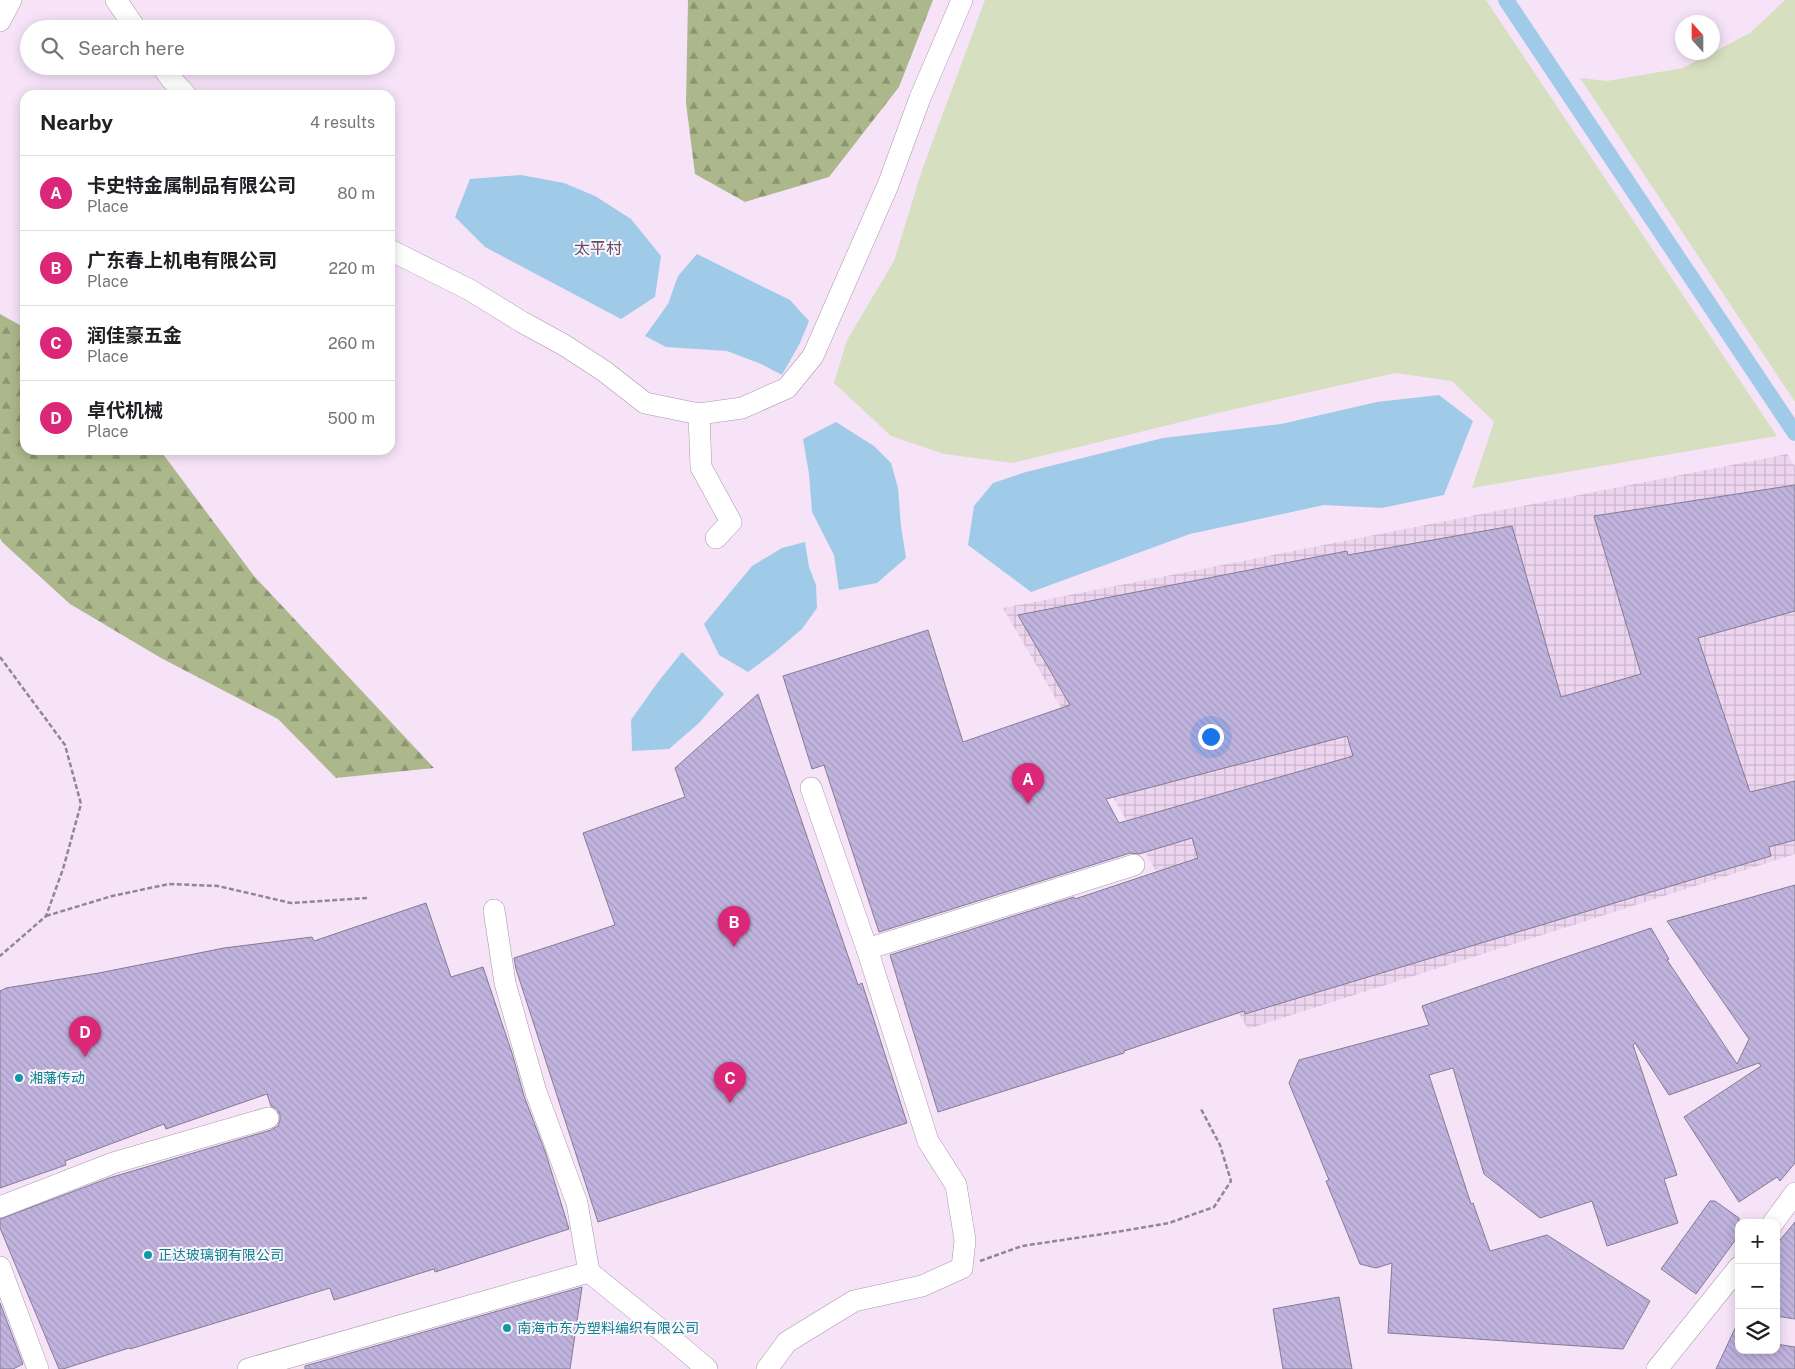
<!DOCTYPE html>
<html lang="en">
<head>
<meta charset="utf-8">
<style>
	:root { --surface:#fff; --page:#f2f2f2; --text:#202124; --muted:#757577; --line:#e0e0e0; --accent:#db2777 }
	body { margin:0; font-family:"Public Sans","Noto Sans SC",sans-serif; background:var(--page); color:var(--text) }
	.controls { position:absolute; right:15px; bottom:15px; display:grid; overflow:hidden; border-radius:10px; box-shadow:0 2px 12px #0003 }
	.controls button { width:45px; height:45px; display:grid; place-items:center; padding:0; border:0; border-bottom:1px solid var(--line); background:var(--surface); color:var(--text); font:25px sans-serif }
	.compass { position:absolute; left:1675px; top:15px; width:45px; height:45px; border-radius:50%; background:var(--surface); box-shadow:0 2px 12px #0003; rotate:339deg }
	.you { position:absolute; left:1210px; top:736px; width:18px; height:18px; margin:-12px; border:4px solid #fff; border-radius:50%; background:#1a73e8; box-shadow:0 0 0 8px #1a73e833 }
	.badge { display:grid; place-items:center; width:32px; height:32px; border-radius:50%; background:var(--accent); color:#fff; font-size:16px; font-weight:700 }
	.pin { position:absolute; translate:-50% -41px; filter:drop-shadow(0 1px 2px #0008) }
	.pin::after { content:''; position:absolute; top:26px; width:18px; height:15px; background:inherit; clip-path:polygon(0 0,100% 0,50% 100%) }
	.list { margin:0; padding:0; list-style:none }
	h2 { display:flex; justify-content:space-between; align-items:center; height:65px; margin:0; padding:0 20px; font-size:21px }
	h2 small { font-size:16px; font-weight:400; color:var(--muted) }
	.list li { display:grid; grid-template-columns:32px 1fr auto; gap:15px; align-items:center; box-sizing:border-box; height:75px; padding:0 20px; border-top:1px solid var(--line) }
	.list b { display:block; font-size:19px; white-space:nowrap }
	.list p { margin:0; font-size:16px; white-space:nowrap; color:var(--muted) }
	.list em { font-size:16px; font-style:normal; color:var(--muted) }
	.icon { flex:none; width:28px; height:28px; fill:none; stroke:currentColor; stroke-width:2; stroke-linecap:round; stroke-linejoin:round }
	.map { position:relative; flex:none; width:1795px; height:1369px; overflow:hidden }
	.search { position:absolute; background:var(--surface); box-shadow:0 2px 12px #0003; left:20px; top:20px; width:375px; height:55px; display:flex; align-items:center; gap:12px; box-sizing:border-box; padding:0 18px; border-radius:28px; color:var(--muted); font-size:19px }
	.panel { position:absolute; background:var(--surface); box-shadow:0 2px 12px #0003; left:20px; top:90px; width:375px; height:365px; border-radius:15px }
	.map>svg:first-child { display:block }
</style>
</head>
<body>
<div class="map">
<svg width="1795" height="1369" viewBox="0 0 1795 1369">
	<defs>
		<pattern id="industrial-grid" width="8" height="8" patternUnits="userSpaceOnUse" patternTransform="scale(1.25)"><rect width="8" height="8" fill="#edd5ef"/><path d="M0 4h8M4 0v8" fill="none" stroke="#cbb7cd"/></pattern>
		<pattern id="forest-firs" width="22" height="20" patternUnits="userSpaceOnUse" patternTransform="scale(1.25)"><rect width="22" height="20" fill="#acb88b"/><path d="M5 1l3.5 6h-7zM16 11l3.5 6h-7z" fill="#8c9572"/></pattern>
		<pattern id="building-back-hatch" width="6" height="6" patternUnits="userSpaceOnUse" patternTransform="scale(1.25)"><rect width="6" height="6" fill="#c0b4df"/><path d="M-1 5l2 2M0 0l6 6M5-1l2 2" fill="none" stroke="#a59abf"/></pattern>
	</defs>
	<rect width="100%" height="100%" fill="#f6e3f8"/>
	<!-- industrial -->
	<path fill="url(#industrial-grid)" d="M 1787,454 L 1795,466 L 1795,854 L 1248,1029 L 1003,608 Z"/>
	<!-- green -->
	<g fill="#d7dfc1">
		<path d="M 985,0 L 1486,0 L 1777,436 L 1472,488 L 1494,422 L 1452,381 L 1395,373 L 1226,411 L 1013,463 L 944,454 L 891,436 L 834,383 L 847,340 L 894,261 L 922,170 Z"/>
		<path d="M 1785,0 L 1795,0 L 1795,402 L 1580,78 L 1607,81 L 1683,68 L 1750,33 Z"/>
	</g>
	<!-- forest -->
	<g fill="url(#forest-firs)">
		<path d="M 688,0 L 933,0 L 899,87 L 829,177 L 745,202 L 695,174 L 686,103 Z"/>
		<path d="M 0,314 L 25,328 L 25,450 L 160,450 L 254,576 L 434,768 L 336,778 L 278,719 L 161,658 L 70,604 L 2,542 L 0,538 Z"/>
	</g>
	<!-- water -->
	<g fill="#9fcbe8">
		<path d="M 521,175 L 564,183 L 595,196 L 631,219 L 661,256 L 655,297 L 621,319 L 485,247 L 455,217 L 470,179 Z"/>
		<path d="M 697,254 L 790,300 L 809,321 L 800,343 L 782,375 L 761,364 L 727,351 L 666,347 L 645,336 L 668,304 L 678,276 Z"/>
		<path d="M 1439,395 L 1473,421 L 1444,495 L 1382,508 L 1324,505 L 1190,534 L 1031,592 L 968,545 L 974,506 L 993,483 L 1026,472 L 1163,438 L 1281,424 L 1377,402 Z"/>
		<path d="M 836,422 L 874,446 L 891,463 L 898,488 L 901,526 L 906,558 L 877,583 L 839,590 L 834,555 L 812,512 L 809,474 L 803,439 Z"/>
		<path d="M 805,542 L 809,567 L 816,585 L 817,608 L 802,629 L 775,652 L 748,672 L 719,655 L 704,624 L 752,566 L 782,548 Z"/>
		<path d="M 682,652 L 724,694 L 699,723 L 669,749 L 632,751 L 631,720 L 658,682 Z"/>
	</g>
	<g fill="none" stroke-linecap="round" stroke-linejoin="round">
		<!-- canal -->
		<path stroke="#9fcbe8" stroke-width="16" d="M 1506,0 L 1795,433"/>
	</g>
	<!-- building -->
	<g fill="url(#building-back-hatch)" stroke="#837c93" fill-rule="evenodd">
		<path d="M 1795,485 L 1795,611 L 1698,638 L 1750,792 L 1795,781 L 1795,840 L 1769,847 L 1771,856 L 1245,1014 L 1244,1011 L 1124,1051 L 1124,1053 L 938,1112 L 890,955 L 1074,897 L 1075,899 L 1198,858 L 1192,838 L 1139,854 L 1130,853 L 879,932 L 824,765 L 812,769 L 783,676 L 928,630 L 963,742 L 1070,705 L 1018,615 L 1347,551 L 1348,555 L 1512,526 L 1561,697 L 1641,674 L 1594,516 ZM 1347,736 L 1353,756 L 1119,823 L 1106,799 Z"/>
		<path d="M 758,694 L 858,985 L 862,983 L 907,1123 L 598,1222 L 516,969 L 514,958 L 615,925 L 583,833 L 685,797 L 675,768 Z"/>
		<path d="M 1795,885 L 1795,1163 L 1780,1181 L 1777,1177 L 1739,1202 L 1684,1117 L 1761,1066 L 1759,1063 L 1669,1095 L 1635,1043 L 1633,1045 L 1677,1175 L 1664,1179 L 1678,1223 L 1607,1246 L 1592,1201 L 1540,1218 L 1484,1174 L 1453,1068 L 1429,1075 L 1471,1204 L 1473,1203 L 1490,1251 L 1547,1235 L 1650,1301 L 1623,1349 L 1388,1333 L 1392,1263 L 1376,1268 L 1360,1264 L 1326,1181 L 1329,1180 L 1289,1083 L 1299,1060 L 1429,1025 L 1422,1006 L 1651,928 L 1669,959 L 1667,960 L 1737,1064 L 1749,1039 L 1667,921 Z"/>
		<path d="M 426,903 L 451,977 L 483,967 L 512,1053 L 524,1096 L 546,1154 L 569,1229 L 435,1272 L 434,1269 L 334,1300 L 330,1288 L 130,1349 L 129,1348 L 63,1369 L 59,1369 L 0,1228 L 0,1219 L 109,1178 L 271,1130 L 278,1126 L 280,1120 L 280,1115 L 277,1109 L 271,1106 L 267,1094 L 166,1129 L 164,1124 L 65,1161 L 66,1165 L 0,1188 L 0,991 L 6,988 L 99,973 L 224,948 L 312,937 L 314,941 Z"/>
		<path d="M 1710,1201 L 1715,1201 L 1739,1218 L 1739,1235 L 1696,1294 L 1661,1269 Z"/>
		<path d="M 1795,1222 L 1795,1319 L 1776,1316 L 1776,1245 Z"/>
		<path d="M 582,1287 L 570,1369 L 305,1369 L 305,1366 Z"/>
		<path d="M 1339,1297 L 1352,1369 L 1283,1369 L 1273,1309 Z"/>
		<path d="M 0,1303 L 23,1364 L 13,1369 L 0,1369 Z"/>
		<path d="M 1739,1320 L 1739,1350 L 1776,1350 L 1776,1344 L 1795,1347 L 1795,1369 L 1716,1369 Z"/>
	</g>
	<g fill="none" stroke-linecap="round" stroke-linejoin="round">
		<defs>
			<g id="minor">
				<path d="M 116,0 L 136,29"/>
				<path d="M 0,21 L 11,0"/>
				<path d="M 162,66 L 171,79 L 186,95"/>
				<path d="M 390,250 L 470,290 L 522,322 L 564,345 L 604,371 L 645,403 L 699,414 L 742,408 L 787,388 L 813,356 L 888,185 L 920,98 L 962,0"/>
				<path d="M 699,414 L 701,467 L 731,522 L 716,538"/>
				<path d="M 494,910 L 505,983 L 536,1092 L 577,1203 L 589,1272"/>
				<path d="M 867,949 L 1134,865"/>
				<path d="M 0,1207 L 113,1163 L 268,1118"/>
				<path d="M 1773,1223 L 1795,1193"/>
				<path d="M 0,1267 L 38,1369"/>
				<path d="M 248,1369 L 589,1272 L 672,1339 L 707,1369"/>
				<path d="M 767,1369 L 787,1342 L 854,1301 L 922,1286 L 962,1268 L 965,1240 L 956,1185 L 928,1141 L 867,949 L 811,788"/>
				<path d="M 1657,1369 L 1739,1267"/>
			</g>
		</defs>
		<!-- minor casing -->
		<use href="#minor" stroke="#a897aa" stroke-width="22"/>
		<!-- path -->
		<g stroke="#938694" stroke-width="2.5" stroke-dasharray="5 2.5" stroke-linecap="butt">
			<path d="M 0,657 L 65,745 L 81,804 L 63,869 L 46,916 L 0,956"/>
			<path d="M 46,916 L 112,896 L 169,884 L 218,886 L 291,903 L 367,898"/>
			<path d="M 980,1261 L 1022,1246 L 1116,1232 L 1169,1223 L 1214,1207 L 1231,1181 L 1220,1145 L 1201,1109"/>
		</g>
		<!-- minor -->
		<use href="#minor" stroke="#fff" stroke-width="21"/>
	</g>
	<!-- markers -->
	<g fill="#0f9aa8" stroke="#fcf5fd" stroke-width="2">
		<circle cx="19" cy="1078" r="5"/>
		<circle cx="148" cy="1255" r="5"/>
		<circle cx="507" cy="1328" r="5"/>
	</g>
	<g text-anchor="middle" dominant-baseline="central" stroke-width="4" stroke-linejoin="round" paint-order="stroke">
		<!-- culture labels -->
		<g font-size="14" fill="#0d838f" stroke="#fcf5fd" text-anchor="start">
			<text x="29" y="1078">湘藩传动</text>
			<text x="158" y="1255">正达玻璃钢有限公司</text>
			<text x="517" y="1328">南海市东方塑料编织有限公司</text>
		</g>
		<!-- quarter labels -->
		<g font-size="16" fill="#605062" stroke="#fcf5fd">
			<text x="598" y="248">太平村</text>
		</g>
	</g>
</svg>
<div class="controls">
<button>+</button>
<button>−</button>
<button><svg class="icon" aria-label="layers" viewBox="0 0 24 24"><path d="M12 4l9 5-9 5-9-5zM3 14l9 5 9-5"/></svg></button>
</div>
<svg class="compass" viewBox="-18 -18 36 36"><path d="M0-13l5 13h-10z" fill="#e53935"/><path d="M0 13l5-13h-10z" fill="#757577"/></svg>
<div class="you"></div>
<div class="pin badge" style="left:1028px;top:804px">A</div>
<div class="pin badge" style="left:734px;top:947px">B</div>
<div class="pin badge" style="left:730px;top:1103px">C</div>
<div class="pin badge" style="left:85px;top:1057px">D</div>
<div class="search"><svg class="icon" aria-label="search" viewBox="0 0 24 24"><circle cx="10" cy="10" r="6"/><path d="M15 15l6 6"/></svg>Search here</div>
<section class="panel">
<h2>Nearby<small>4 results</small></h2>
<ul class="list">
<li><span class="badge">A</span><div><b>卡史特金属制品有限公司</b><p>Place</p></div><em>80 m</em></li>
<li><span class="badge">B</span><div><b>广东春上机电有限公司</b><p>Place</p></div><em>220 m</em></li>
<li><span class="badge">C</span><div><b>润佳豪五金</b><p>Place</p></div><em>260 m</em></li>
<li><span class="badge">D</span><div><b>卓代机械</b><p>Place</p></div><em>500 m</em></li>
</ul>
</section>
</div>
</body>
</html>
